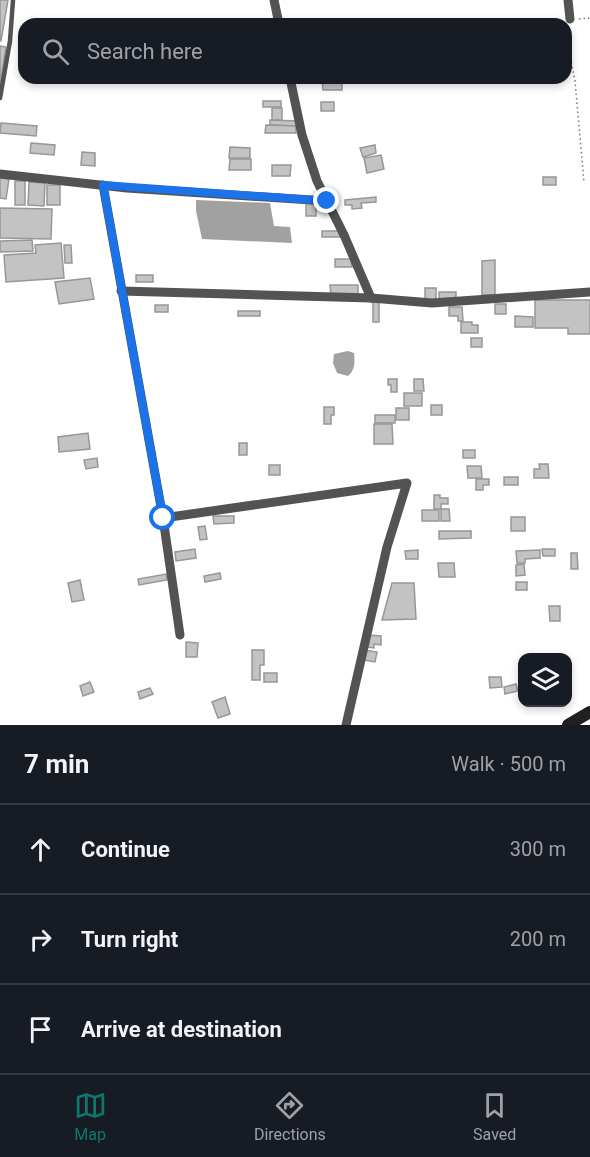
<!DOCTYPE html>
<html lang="en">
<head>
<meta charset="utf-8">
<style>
	:root { --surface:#171b24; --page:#20242c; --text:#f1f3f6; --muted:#9ea1a6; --line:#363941; --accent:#0f766e }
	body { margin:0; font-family:Roboto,sans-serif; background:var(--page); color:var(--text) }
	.controls { position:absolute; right:18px; bottom:18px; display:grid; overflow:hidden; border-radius:12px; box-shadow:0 3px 9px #0003 }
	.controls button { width:54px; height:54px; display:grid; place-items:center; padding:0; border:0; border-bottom:2px solid var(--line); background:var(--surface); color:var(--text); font:30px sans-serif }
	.stop { position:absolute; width:18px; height:18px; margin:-14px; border:4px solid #1a73e8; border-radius:50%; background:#fff }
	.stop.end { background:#1a73e8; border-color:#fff; box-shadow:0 2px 6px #0008 }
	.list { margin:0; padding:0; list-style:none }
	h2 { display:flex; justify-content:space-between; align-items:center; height:78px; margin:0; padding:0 24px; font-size:26px }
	h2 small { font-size:20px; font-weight:400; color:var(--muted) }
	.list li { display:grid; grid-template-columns:39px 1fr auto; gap:18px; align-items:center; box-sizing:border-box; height:90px; padding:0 24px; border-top:2px solid var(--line) }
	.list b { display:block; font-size:22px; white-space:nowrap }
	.list em { font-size:20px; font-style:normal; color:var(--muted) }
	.icon { flex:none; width:33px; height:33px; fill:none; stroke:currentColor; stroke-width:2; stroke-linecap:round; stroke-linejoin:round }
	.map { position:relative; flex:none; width:590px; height:725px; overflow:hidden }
	.search { position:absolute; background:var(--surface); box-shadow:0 3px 9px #0003; left:18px; right:18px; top:18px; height:66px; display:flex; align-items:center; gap:15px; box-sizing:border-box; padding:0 21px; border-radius:18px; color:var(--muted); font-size:22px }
	.sheet { height:348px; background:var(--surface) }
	nav { display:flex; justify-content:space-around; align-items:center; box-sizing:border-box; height:84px; border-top:2px solid var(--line); background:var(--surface); font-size:16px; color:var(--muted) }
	nav a { display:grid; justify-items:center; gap:3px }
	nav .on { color:var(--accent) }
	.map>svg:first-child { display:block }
</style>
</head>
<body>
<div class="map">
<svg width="590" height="725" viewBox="0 0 590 725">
	<rect width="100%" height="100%" fill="#fff"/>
	<!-- water -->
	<g fill="#a1a1a1">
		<path d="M 196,200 L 270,203 L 274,226 L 290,227 L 292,243 L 202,239 L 196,211 Z"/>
		<path d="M 348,351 L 354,353 C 355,362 355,370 348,376 L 337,373 L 333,363 L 334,354 Z"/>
	</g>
	<!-- building -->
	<g fill="#c3c3c3" stroke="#979797" stroke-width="1.5">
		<path d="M 0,0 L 8,0 L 1,41 L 0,41 Z"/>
		<path d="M 0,46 L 6,47 L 0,85 Z"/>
		<path d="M 322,79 L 342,79 L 342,90 L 323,90 Z"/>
		<rect x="263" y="101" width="18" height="6"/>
		<rect x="321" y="102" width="13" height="9"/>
		<rect x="272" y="108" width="10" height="12"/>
		<path d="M 270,120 L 296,121 L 296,126 L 270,125 Z"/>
		<path d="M 1,123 L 37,126 L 36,136 L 0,133 Z"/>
		<path d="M 266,125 L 296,126 L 296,133 L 265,133 Z"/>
		<path d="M 31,143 L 55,145 L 54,155 L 30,153 Z"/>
		<path d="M 375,145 L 376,153 L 363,157 L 360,148 Z"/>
		<path d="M 230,147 L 250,148 L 250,158 L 229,158 Z"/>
		<path d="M 82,152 L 95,153 L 95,166 L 81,165 Z"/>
		<path d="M 381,155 L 384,169 L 367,173 L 364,158 Z"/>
		<path d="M 230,159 L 251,159 L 251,170 L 229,170 Z"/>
		<path d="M 272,165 L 291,165 L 290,176 L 272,176 Z"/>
		<rect x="543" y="177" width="13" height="8"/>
		<path d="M 0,178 L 9,179 L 6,199 L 0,198 Z"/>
		<rect x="15" y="181" width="10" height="24"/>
		<path d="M 29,182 L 45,183 L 44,206 L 28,205 Z"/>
		<rect x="47" y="185" width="13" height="20"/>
		<path d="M 376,197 L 376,202 L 361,203 L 362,208 L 352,209 L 352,205 L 345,205 L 345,200 Z"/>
		<rect x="306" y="202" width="10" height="14"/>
		<path d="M 0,208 L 52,209 L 51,239 L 0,238 Z"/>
		<path d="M 322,231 L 339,231 L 340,237 L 322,237 Z"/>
		<path d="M 32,240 L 33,251 L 0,252 L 0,241 Z"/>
		<path d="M 61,243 L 64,278 L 6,282 L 4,255 L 36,253 L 35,245 Z"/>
		<path d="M 64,245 L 71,245 L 72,263 L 65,263 Z"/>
		<path d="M 335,259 L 351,259 L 352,267 L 335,267 Z"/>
		<path d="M 495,260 L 495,295 L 482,295 L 482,261 Z"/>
		<rect x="136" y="275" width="17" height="7"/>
		<path d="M 90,278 L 94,299 L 59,304 L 55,282 Z"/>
		<path d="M 330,285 L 358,285 L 358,295 L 331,295 Z"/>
		<rect x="425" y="288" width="11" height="13"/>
		<rect x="439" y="292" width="17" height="8"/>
		<path d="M 535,300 L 590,300 L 590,334 L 568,334 L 568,328 L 535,328 Z"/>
		<rect x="373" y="301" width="6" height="21"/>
		<rect x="495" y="304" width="11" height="10"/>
		<rect x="155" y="305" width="13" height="7"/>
		<path d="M 449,307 L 462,307 L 463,321 L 458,321 L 458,316 L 449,316 Z"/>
		<rect x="238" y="311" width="22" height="5"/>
		<path d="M 515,316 L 533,317 L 533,327 L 515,327 Z"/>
		<path d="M 461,322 L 472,322 L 472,325 L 478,325 L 478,333 L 461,333 Z"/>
		<rect x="471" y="338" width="11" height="9"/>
		<path d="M 388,379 L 397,379 L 397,392 L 391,392 L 391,385 L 388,385 Z"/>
		<path d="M 414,379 L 423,379 L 424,391 L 414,391 Z"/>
		<rect x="404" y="393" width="18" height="13"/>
		<rect x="431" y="405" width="11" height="10"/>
		<path d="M 324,407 L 334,407 L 334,415 L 331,415 L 331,424 L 324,424 Z"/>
		<rect x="396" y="408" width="13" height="12"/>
		<rect x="375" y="415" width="20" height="8"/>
		<path d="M 374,424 L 392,424 L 393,444 L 374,444 Z"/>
		<path d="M 88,433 L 90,449 L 59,452 L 58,437 Z"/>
		<rect x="239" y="443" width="8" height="12"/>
		<rect x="463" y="450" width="12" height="8"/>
		<path d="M 97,458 L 98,467 L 86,469 L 84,460 Z"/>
		<path d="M 539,464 L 548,464 L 549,478 L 534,478 L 534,469 L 540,469 Z"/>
		<rect x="269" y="465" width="11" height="10"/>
		<path d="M 467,466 L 481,466 L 482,478 L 468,478 Z"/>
		<rect x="504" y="477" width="14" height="8"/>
		<path d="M 476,479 L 489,479 L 489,485 L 483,485 L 483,490 L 476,490 Z"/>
		<path d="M 434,495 L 440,495 L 440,498 L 448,498 L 448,504 L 441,504 L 441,509 L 434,509 Z"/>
		<path d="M 441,509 L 449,509 L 450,521 L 441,521 Z"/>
		<rect x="422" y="510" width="17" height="11"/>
		<path d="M 213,516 L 234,516 L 234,523 L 214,524 Z"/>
		<rect x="511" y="517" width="14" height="14"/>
		<path d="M 205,526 L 207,539 L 200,540 L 198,527 Z"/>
		<path d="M 439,531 L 471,531 L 471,538 L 439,539 Z"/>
		<path d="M 195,549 L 196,558 L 176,561 L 175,552 Z"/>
		<path d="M 542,549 L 555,549 L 555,556 L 543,556 Z"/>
		<path d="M 418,550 L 418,559 L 406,559 L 405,551 Z"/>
		<path d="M 540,550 L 540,558 L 525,559 L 525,563 L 517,563 L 516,551 Z"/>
		<path d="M 571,553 L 577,553 L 578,569 L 571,569 Z"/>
		<path d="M 438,563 L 454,563 L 455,577 L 439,577 Z"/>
		<path d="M 524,564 L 525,575 L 516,576 L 516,565 Z"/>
		<path d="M 220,573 L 221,579 L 205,582 L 204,576 Z"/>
		<path d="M 166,574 L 167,580 L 139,585 L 138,579 Z"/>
		<path d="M 80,580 L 84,600 L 72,602 L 68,583 Z"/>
		<rect x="516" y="582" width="11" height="8"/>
		<path d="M 392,583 L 414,583 L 416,619 L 382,620 Z"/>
		<path d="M 549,606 L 560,606 L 560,621 L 550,621 Z"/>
		<path d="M 368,635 L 381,636 L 381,645 L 374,644 L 374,648 L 367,647 Z"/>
		<path d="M 186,642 L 198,643 L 197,657 L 186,657 Z"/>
		<path d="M 252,650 L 264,650 L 264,665 L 260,665 L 260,680 L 252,680 Z"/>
		<path d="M 365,650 L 377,652 L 375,662 L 363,660 Z"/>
		<rect x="264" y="673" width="13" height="9"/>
		<path d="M 489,677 L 501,677 L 502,687 L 490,688 Z"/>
		<path d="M 90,682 L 94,692 L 83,696 L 80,686 Z"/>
		<path d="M 516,684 L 518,691 L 505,694 L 504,687 Z"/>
		<path d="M 150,688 L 153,694 L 140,699 L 138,692 Z"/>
		<path d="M 225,697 L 230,714 L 218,718 L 212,702 Z"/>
	</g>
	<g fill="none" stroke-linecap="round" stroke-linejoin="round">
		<!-- path -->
		<g stroke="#757575" stroke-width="1.5" stroke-dasharray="1.5 3" stroke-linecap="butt">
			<path d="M 579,19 L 590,18"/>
			<path d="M 566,36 L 575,81 L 584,182"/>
		</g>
		<!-- service -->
		<path stroke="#535353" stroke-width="4.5" d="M 0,98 L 10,41 L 13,0"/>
		<!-- minor -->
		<g stroke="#535353" stroke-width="9">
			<path d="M 274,0 L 279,24"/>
			<path d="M 568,0 L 570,19"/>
			<path d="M 290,78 L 302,135 L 317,181 L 344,235 L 371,298"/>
			<path d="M 0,174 L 127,188 L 327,201"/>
			<path d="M 103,185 L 163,518 L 407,483 L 387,547 L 346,725"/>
			<path d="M 121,291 L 371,298 L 432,303 L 590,292"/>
			<path d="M 163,518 L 180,635"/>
		</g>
		<!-- secondary -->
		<path stroke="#202020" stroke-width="12" d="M 568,725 L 590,712"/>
	</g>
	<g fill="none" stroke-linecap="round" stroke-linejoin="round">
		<!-- route -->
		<path stroke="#1a73e8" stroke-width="8" d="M 163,518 L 103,185 L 327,201"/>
	</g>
</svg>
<div class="controls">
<button><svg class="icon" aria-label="layers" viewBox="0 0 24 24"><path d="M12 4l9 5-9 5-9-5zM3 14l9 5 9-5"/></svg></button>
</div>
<div class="stop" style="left:163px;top:518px"></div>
<div class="stop end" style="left:327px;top:201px"></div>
<div class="search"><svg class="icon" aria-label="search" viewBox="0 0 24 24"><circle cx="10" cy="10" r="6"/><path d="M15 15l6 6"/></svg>Search here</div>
</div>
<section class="sheet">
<h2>7 min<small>Walk · 500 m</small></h2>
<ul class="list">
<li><svg class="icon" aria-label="ahead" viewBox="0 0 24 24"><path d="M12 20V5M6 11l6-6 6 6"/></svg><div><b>Continue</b></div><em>300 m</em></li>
<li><svg class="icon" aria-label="right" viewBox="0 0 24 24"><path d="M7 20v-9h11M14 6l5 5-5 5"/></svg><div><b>Turn right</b></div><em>200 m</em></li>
<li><svg class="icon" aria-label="arrive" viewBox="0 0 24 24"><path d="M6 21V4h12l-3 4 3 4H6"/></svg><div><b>Arrive at destination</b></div></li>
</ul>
</section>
<nav>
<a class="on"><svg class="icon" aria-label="map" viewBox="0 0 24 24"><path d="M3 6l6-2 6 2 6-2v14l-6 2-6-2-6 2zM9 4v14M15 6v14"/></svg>Map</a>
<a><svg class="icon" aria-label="directions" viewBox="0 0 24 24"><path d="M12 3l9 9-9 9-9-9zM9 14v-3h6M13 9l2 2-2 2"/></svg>Directions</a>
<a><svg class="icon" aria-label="saved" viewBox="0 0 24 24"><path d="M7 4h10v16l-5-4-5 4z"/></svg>Saved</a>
</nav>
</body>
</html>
